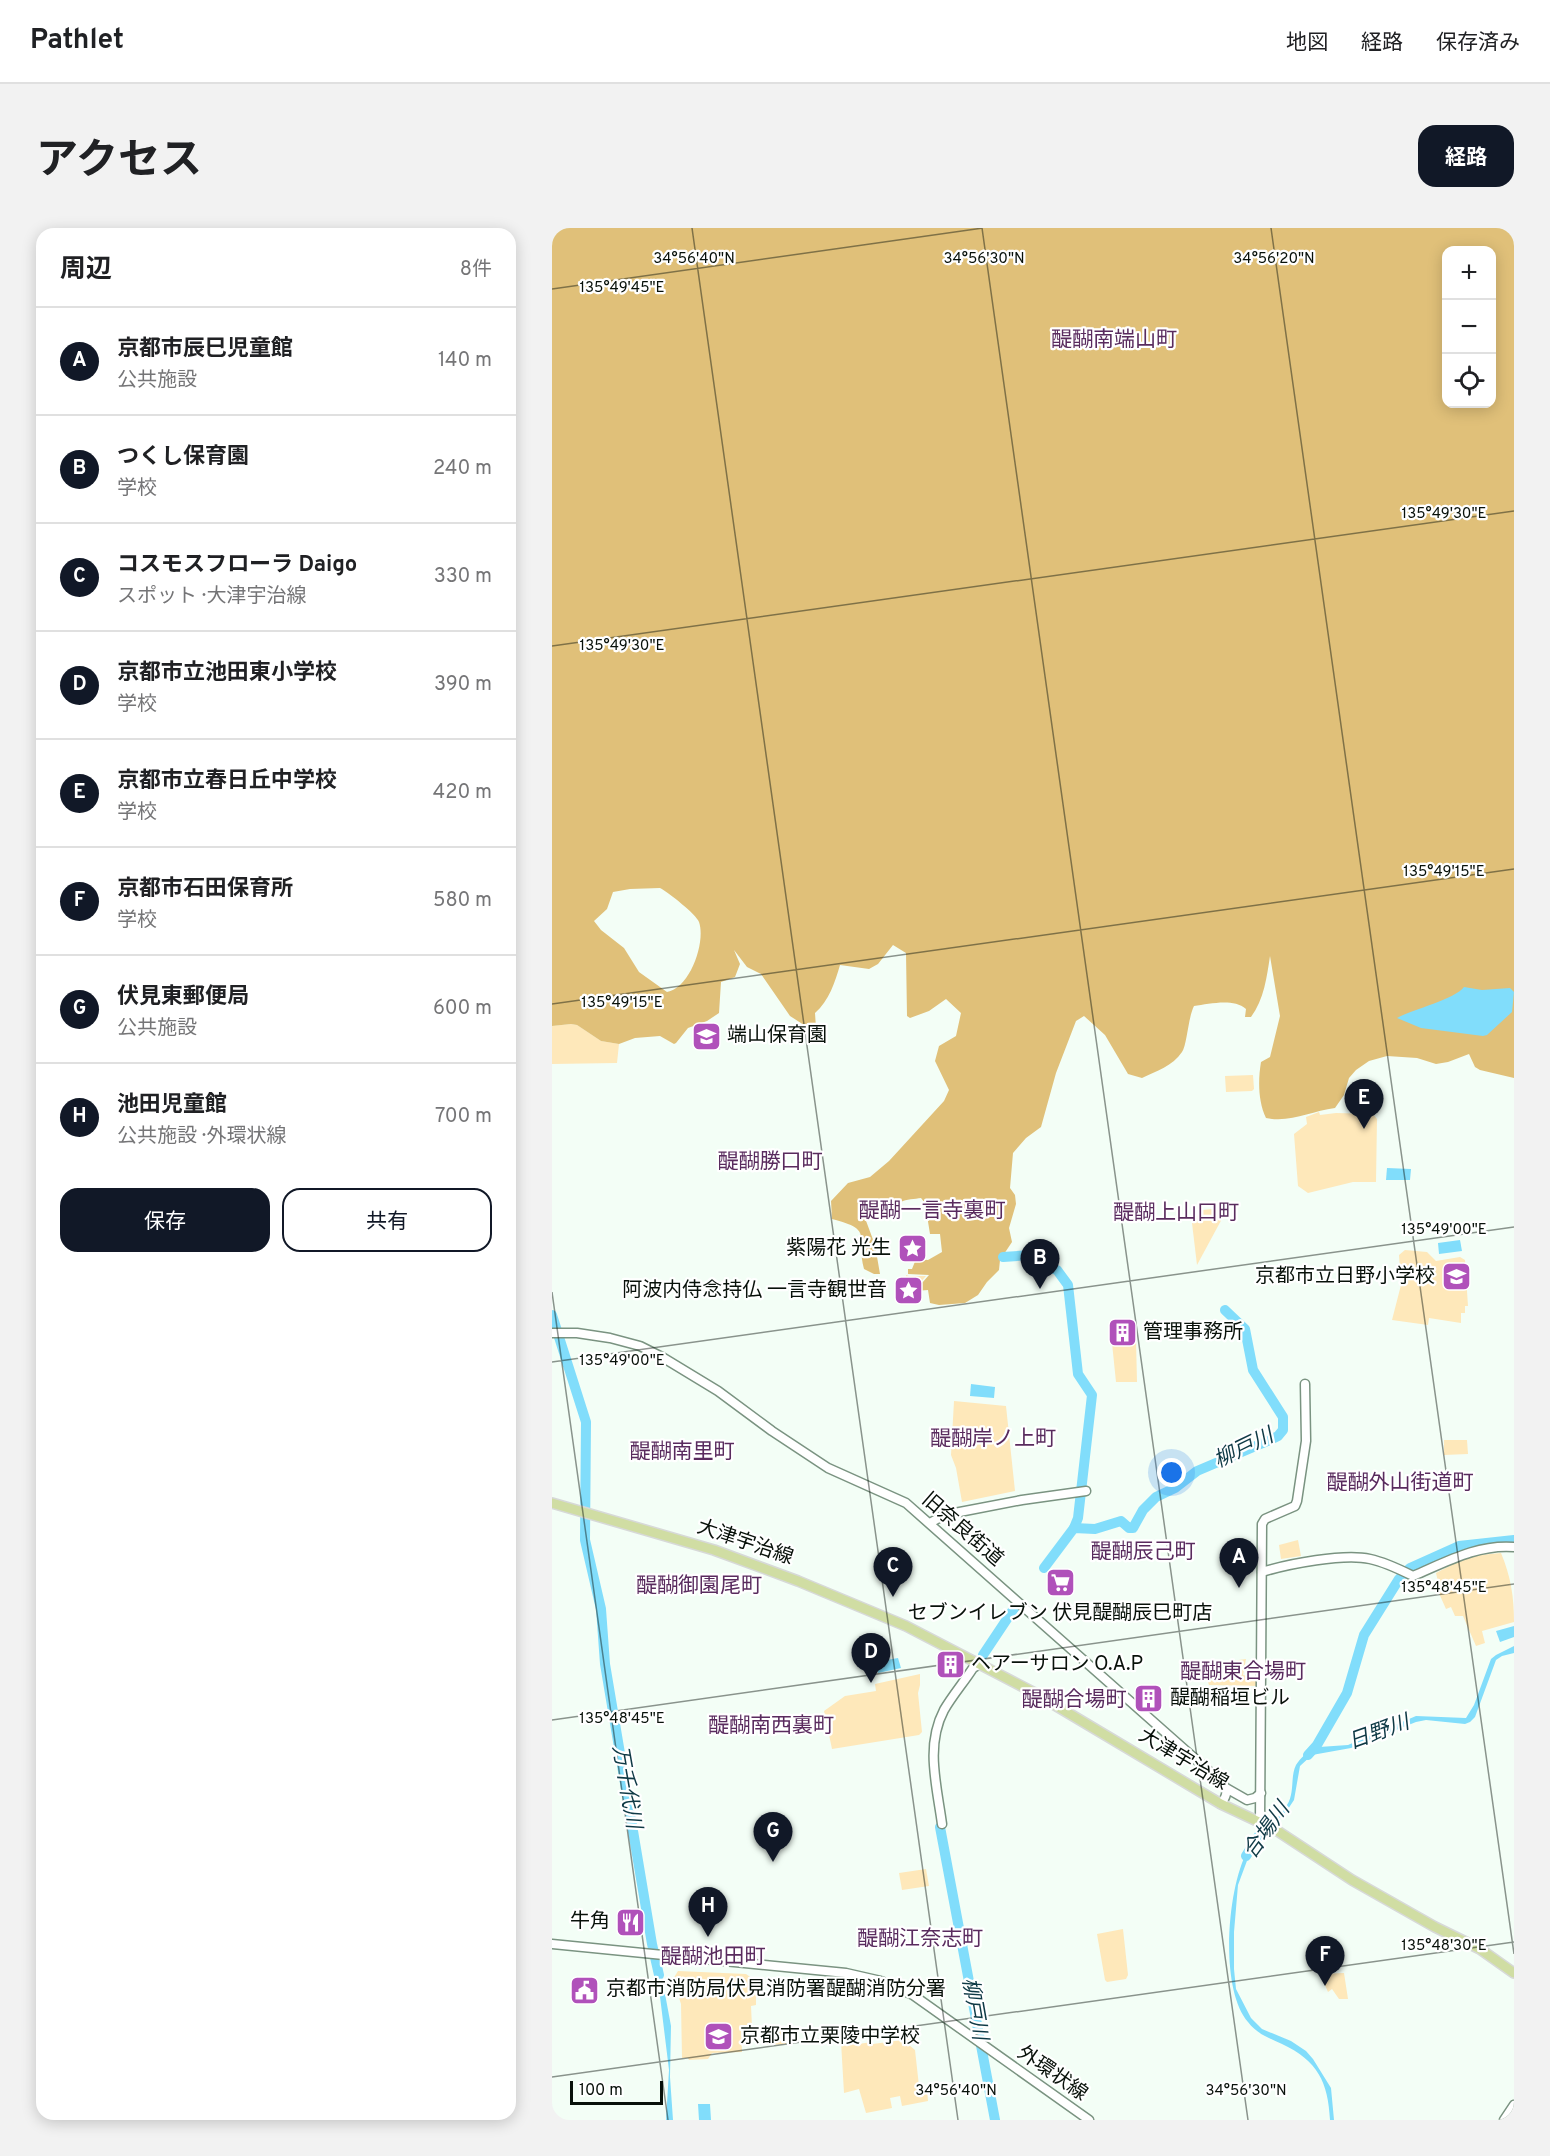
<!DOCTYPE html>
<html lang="ja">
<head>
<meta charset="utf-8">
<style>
	:root { --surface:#fff; --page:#f2f2f2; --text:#202124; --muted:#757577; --line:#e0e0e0; --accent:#111827 }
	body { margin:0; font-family:Overpass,"Noto Sans JP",sans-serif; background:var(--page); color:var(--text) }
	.controls { position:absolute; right:18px; top:18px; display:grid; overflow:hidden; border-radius:12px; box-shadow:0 3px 15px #0003 }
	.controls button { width:54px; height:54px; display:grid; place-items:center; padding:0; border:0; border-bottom:2px solid var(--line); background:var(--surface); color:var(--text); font:30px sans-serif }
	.scale { position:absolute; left:18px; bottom:15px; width:93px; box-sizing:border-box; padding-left:6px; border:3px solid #08110a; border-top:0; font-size:16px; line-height:21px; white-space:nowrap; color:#08110a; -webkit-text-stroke:4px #fff; paint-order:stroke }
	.you { position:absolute; left:620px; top:1245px; width:21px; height:21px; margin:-15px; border:4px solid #fff; border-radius:50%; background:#1a73e8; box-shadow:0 0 0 9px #1a73e833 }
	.badge { display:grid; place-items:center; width:39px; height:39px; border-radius:50%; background:var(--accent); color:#fff; font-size:20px; font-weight:700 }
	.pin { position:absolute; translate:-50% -50px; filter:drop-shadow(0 2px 3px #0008) }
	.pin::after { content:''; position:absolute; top:32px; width:21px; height:18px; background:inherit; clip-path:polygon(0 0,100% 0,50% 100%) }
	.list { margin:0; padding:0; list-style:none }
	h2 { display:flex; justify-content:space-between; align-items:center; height:78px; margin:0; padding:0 24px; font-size:26px }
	h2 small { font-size:20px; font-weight:400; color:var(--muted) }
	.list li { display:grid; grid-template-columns:39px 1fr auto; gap:18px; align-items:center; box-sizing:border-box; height:108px; padding:0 24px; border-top:2px solid var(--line) }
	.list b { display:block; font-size:22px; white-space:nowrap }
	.list p { margin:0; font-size:20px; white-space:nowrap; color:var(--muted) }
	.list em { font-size:20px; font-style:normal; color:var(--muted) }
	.actions { display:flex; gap:12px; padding:18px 24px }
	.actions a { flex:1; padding:14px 0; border:2px solid var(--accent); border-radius:18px; text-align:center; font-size:21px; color:var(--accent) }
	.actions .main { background:var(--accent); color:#fff }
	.icon { flex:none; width:33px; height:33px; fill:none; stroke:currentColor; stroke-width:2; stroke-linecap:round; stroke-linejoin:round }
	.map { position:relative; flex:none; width:962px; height:1892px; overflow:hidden; border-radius:18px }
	header { display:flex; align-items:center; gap:36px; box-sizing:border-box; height:84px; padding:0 30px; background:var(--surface); border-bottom:2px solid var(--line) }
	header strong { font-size:28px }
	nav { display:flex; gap:33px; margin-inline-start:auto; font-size:21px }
	.intro { display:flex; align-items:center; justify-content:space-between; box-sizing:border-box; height:144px; padding:0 36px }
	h1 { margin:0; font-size:42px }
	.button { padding:15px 27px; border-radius:18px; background:var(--accent); color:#fff; font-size:21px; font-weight:700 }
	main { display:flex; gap:36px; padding:0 36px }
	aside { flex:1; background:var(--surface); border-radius:18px; box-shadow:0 3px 15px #0003 }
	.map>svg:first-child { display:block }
</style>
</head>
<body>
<header>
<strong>Pathlet</strong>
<nav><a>地図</a><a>経路</a><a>保存済み</a></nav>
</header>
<div class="intro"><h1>アクセス</h1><a class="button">経路</a></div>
<main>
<aside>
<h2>周辺<small>8件</small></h2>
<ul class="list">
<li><span class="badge">A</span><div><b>京都市辰巳児童館</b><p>公共施設</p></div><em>140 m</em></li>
<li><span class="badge">B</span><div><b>つくし保育園</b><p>学校</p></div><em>240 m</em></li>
<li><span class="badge">C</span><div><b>コスモスフローラ Daigo</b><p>スポット · 大津宇治線</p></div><em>330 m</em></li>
<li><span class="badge">D</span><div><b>京都市立池田東小学校</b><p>学校</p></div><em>390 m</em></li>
<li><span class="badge">E</span><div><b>京都市立春日丘中学校</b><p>学校</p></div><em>420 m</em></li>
<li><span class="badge">F</span><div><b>京都市石田保育所</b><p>学校</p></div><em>580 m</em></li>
<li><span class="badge">G</span><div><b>伏見東郵便局</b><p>公共施設</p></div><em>600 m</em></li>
<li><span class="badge">H</span><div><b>池田児童館</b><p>公共施設 · 外環状線</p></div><em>700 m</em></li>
</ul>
<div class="actions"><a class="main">保存</a><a>共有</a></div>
</aside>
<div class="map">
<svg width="962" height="1892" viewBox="0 0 962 1892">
	<rect width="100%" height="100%" fill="#f3fef6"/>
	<!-- green -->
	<g fill="#fee8ba">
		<path d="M 19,796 L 25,797 L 49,813 L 67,816 L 65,835 L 0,836 L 0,798 Z"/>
		<path d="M 701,847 L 702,861 L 700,863 L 674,864 L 673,848 Z"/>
		<path d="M 767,884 L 768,887 L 784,885 L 821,886 L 825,891 L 824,954 L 801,954 L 756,965 L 746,958 L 742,906 L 755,896 L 754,889 Z"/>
		<path d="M 671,980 L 672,987 L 645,1037 L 640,995 L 650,982 Z"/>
		<path d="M 853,1022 L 875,1024 L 884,1033 L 908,1029 L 913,1032 L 916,1078 L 913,1078 L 913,1085 L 909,1085 L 909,1095 L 877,1090 L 876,1097 L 840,1092 L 849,1057 L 847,1027 Z"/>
		<path d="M 354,1047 L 357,1048 L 374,1048 L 360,1064 L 354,1064 Z"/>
		<path d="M 584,1112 L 585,1154 L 564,1154 L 560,1115 Z"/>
		<path d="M 402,1173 L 454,1178 L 463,1263 L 410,1274 L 404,1240 L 399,1227 Z"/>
		<path d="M 892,1212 L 915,1212 L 916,1226 L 892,1227 Z"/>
		<path d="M 746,1312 L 749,1328 L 729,1331 L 727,1317 Z"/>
		<path d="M 949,1325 C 959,1349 962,1369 962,1394 L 930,1403 L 933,1415 L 924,1418 L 911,1388 L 903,1388 L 899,1379 L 894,1381 L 886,1363 L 888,1362 L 884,1345 L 917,1328 Z"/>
		<path d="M 694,1431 L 691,1447 L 707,1450 L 707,1458 L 657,1457 L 650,1437 Z"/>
		<path d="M 368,1446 L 368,1457 L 366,1465 L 370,1504 L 367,1507 L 280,1521 L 272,1483 L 293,1468 L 324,1463 L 323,1456 Z"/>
		<path d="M 374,1641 L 377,1658 L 350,1662 L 347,1645 Z"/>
		<path d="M 571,1701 L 576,1747 L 574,1751 L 555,1754 L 553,1752 L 545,1706 Z"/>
		<path d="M 126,1743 L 194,1746 L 204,1753 L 204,1777 L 199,1778 L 200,1799 L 189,1800 L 190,1824 L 160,1825 L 156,1831 L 137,1832 L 136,1830 L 130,1830 L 129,1776 L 121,1751 Z"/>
		<path d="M 792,1745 L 796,1771 L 787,1771 L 780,1761 L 776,1764 L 768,1746 Z"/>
		<path d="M 233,1802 L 234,1816 L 215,1817 L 215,1804 Z"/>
		<path d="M 305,1811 L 306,1816 L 320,1814 L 321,1816 L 357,1811 L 357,1817 L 363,1822 L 367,1858 L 375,1862 L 376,1873 L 350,1878 L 348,1868 L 338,1870 L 340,1880 L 314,1885 L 307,1861 L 292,1865 L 289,1814 Z"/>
	</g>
	<!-- forest -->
	<path fill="#e0c079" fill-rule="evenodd" d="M 0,0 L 962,0 L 962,850 L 928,842 L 923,839 L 917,826 L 896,834 L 884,836 L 865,830 L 835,828 L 817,833 L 804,842 L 797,850 L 792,867 L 783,880 C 759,883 739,895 714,890 C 706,873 706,852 709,834 L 718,829 L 728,788 L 718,728 C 715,748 712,772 699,789 L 693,789 L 694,781 C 681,770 658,776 642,778 C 636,790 635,817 630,824 C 621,838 604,843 590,850 L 576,846 L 553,807 L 532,788 L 524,793 L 504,845 L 489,899 L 474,910 L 461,925 L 458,960 L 463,967 L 464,976 L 457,1000 L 460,1014 L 448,1032 L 447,1042 L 435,1054 L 426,1067 L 413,1075 L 387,1077 L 378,1075 L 376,1062 L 363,1063 L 377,1047 L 356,1046 L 356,1041 L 360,1041 L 364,1031 L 376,1032 L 390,1024 L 388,1006 L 378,1006 L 373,975 L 369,970 C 363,971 354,971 349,974 C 344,976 337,986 330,990 L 318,978 L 310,982 L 323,1017 L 328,1046 L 322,1046 L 312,1041 C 303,1009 324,1002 280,991 L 279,973 L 296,955 L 318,949 L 337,933 L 392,873 L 397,862 L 383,833 L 387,818 L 404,808 L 409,785 L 394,771 L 377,783 L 358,790 L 355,788 L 354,725 L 341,717 L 326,736 L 317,741 L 288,737 C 283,754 277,773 263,785 L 264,800 L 252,797 L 238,788 L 209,746 L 195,739 L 182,722 L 188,736 L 183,749 L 169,754 L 167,785 L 155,793 L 136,800 L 124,815 L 122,816 L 108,808 L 83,810 L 67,816 L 49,813 L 25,797 L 19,796 L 0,798 ZM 894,22 L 939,22 L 939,176 L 894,176 ZM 108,660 C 117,665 144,686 147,694 C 154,714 138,760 115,764 L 87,744 L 72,720 L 49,702 L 42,693 L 55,681 L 61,664 L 78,661 Z"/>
	<!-- water -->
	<g fill="#81ddfb">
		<path d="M 912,759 L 930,762 L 958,760 L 962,764 L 960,784 L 935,807 L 931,808 L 869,800 L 845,790 C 862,781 903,771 912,759 Z"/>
		<path d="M 835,940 L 859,941 L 858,952 L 834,952 Z"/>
		<path d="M 908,1012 L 910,1023 L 887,1026 L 886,1015 Z"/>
		<path d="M 419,1156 L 443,1159 L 442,1170 L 418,1168 Z"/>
		<path d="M 962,1398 L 962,1409 L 948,1414 L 944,1403 Z"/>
		<path d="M 962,1418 L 962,1425 L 950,1428 L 944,1432 L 923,1489 L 918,1494 L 913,1496 L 874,1492 L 864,1494 L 799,1520 L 760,1527 L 748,1538 L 742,1572 L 734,1584 L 715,1602 L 699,1622 L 686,1657 L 682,1704 L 682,1741 L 684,1761 L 699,1790 L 710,1801 L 739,1813 L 754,1823 L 761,1831 L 779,1860 L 782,1892 L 778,1892 C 776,1854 766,1833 730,1816 C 717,1810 705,1806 696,1794 C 667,1761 675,1659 696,1622 C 705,1605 725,1594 735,1577 C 743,1565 738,1549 744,1537 C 748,1530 757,1523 763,1517 L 767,1519 L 796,1517 L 864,1488 L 914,1490 L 922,1477 L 939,1431 L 944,1427 Z"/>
		<path d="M 346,1430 L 349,1440 L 326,1445 L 324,1434 Z"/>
		<path d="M 75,1562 L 119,1798 L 118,1849 L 121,1892 L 114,1892 L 117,1842 L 104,1736 Z"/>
		<path d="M 146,1876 L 158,1876 L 159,1892 L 147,1892 Z"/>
	</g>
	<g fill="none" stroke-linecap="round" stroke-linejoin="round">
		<!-- river -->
		<g stroke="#81ddfb" stroke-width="10">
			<path d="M 451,1029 L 478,1027 L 488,1030 L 491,1038 L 505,1042 L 516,1057 L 526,1146 L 540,1167 L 526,1290 L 522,1300"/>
			<path d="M 0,1087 L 34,1194 L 33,1312 L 49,1381 L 53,1436 L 100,1716 L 107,1747"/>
			<path d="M 492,1340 L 522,1300 L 543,1301 L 569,1293 L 577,1300 L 581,1300 L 591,1282 L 604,1269 L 623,1260 L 645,1243 L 718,1212 L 726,1208 L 731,1202 L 731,1189 L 701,1142 L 693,1101 L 673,1082"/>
			<path d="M 431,1427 L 465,1376"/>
			<path d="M 756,1527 L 765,1517 L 795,1465 L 812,1407 L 847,1351 L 858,1340 L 907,1318 L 962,1312"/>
			<path d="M 388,1599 L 443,1892"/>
			<path d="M 694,1628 L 708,1606 L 722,1594"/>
		</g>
		<defs>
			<g id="secondary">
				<path d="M 0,1105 L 25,1105 L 58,1110 L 88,1118 L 110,1129 L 166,1163 L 220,1203 L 276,1240 L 354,1275 L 666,1551 C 676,1560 677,1565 669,1576"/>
				<path d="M 378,1295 L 392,1287 L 470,1272 L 534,1263"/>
				<path d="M 710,1344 C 736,1336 792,1325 818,1331 C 832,1334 849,1342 861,1348 C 894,1334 926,1316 962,1319"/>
				<path d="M 674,1560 L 695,1572 L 703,1570 L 709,1565"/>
				<path d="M 708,1595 L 710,1296 L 713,1291 L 743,1278 L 745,1273 L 754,1213 L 753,1156"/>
				<path d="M 390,1596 C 385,1558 373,1518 392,1482 C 400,1468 412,1454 421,1440 L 428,1436"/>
				<path d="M 0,1716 L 294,1745 L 329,1753 L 361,1767 L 537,1892"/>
				<path d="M 952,1892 L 962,1877"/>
			</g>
			<path id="primary" d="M 0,1275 L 162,1322 L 246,1353 L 354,1398 L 481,1464 L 669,1576 L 724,1602 L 800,1652 L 883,1699 L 928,1721 L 962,1745"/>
		</defs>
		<!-- secondary casing -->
		<use href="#secondary" stroke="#7a9381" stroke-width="11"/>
		<!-- primary casing -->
		<use href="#primary" stroke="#d7d9d8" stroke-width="12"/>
		<!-- secondary -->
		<use href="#secondary" stroke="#fff" stroke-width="8"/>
		<!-- primary -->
		<use href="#primary" stroke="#d0dda3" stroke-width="9"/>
	</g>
	<!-- ticks -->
	<path fill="none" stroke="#08110a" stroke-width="1.5" stroke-opacity="0.45" d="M 140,0 L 406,1892M 430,0 L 696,1892M 719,0 L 962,1726M 0,61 L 431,0M 0,418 L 962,283M 0,776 L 962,641M 0,1064 L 116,1892M 0,1134 L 962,999M 0,1492 L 962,1356M 0,1849 L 962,1714"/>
	<!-- icons -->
	<defs>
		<symbol id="school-square" viewBox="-11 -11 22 22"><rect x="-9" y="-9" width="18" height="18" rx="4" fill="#b051ba" stroke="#fff"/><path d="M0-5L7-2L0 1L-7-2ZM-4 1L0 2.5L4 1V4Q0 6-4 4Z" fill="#fff"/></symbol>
		<symbol id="sight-square" viewBox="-11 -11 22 22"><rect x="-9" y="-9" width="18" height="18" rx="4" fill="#b051ba" stroke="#fff"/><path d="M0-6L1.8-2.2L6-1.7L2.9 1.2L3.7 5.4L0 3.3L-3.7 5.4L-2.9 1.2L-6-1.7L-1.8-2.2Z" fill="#fff"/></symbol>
		<symbol id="building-square" viewBox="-11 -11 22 22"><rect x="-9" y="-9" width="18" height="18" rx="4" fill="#b051ba" stroke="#fff"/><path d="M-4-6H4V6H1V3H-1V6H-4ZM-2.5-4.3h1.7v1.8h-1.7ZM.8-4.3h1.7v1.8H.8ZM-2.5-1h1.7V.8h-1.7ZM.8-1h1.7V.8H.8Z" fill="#fff"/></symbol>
		<symbol id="supermarket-square" viewBox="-11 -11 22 22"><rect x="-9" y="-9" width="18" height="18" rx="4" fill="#b051ba" stroke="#fff"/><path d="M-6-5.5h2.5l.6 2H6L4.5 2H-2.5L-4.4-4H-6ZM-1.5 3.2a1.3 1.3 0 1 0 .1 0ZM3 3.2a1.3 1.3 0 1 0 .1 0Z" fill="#fff"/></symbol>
		<symbol id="restaurant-square" viewBox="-11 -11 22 22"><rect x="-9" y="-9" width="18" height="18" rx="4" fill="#b051ba" stroke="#fff"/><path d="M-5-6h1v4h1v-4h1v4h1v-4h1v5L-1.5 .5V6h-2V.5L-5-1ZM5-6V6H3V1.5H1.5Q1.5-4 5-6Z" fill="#fff"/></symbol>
		<symbol id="civic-square" viewBox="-11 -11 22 22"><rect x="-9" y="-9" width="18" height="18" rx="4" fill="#b051ba" stroke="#fff"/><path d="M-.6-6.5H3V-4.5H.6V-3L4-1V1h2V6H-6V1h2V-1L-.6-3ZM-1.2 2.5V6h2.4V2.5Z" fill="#fff"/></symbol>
	</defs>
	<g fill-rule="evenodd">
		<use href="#school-square" x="138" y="792" width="33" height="33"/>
		<use href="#sight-square" x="344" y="1004" width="33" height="33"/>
		<use href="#school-square" x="888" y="1032" width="33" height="33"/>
		<use href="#sight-square" x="340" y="1046" width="33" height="33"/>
		<use href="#building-square" x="554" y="1088" width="33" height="33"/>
		<use href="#supermarket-square" x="492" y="1338" width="33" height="33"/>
		<use href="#building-square" x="382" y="1420" width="33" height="33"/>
		<use href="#building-square" x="580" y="1454" width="33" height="33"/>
		<use href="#restaurant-square" x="62" y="1678" width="33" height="33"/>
		<use href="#civic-square" x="16" y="1746" width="33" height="33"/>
		<use href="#school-square" x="150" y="1792" width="33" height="33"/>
	</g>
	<g text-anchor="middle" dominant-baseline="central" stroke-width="4.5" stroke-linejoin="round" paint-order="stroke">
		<!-- poi labels -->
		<g font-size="20" fill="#08110a" stroke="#fff" text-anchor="start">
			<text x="175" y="808">端山保育園</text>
			<text x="339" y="1021" text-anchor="end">紫陽花 光生</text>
			<text x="883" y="1049" text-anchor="end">京都市立日野小学校</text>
			<text x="335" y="1063" text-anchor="end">阿波内侍念持仏 一言寺観世音</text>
			<text x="591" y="1105">管理事務所</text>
			<text x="508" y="1386" text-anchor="middle">セブンイレブン 伏見醍醐辰巳町店</text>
			<text x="419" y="1437">ヘアーサロン O.A.P</text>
			<text x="618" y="1471">醍醐稲垣ビル</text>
			<text x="58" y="1694" text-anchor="end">牛角</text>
			<text x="54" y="1762">京都市消防局伏見消防署醍醐消防分署</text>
			<text x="188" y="1809">京都市立栗陵中学校</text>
		</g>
		<!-- street labels -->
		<g font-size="20" fill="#08110a" stroke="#fff">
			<text transform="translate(410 1302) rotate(41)">旧奈良街道</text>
			<text transform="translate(193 1315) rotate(19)">大津宇治線</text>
			<text transform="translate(631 1532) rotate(31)">大津宇治線</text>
			<text transform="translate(500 1846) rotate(35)">外環状線</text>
		</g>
		<!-- neighbourhood labels -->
		<g font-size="21" fill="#592b5e" stroke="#fff">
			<text x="562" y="112">醍醐南端山町</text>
			<text x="218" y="934">醍醐勝口町</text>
			<text x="380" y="983">醍醐一言寺裏町</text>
			<text x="624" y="985">醍醐上山口町</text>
			<text x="441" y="1211">醍醐岸ノ上町</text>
			<text x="130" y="1224">醍醐南里町</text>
			<text x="848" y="1255">醍醐外山街道町</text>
			<text x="591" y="1324">醍醐辰己町</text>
			<text x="147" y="1358">醍醐御園尾町</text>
			<text x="691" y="1444">醍醐東合場町</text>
			<text x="522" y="1472">醍醐合場町</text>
			<text x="219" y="1498">醍醐南西裏町</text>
			<text x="368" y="1711">醍醐江奈志町</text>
			<text x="161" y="1729">醍醐池田町</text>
		</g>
		<!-- water labels -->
		<g font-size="21" font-style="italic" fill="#0e3945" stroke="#fff">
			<text transform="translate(692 1221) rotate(-26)">柳戸川</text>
			<text transform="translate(827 1505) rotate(-20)">日野川</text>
			<text transform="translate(74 1559) rotate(80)">万千代川</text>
			<text transform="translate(715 1603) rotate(-54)">合場川</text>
			<text transform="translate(422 1781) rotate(80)">柳戸川</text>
		</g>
	</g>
	<g font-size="15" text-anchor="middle" fill="#08110a" stroke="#fff" stroke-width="4.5" stroke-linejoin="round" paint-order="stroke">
		<text x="142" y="35">34°56'40"N</text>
		<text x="432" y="35">34°56'30"N</text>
		<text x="722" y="35">34°56'20"N</text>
		<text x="70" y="64">135°49'45"E</text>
		<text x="892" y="290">135°49'30"E</text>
		<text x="70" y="422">135°49'30"E</text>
		<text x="892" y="648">135°49'15"E</text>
		<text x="70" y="779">135°49'15"E</text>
		<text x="892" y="1006">135°49'00"E</text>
		<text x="70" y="1137">135°49'00"E</text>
		<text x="892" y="1364">135°48'45"E</text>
		<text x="70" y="1495">135°48'45"E</text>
		<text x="892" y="1722">135°48'30"E</text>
		<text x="404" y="1867">34°56'40"N</text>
		<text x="694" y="1867">34°56'30"N</text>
	</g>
</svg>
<div class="controls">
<button>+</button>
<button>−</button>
<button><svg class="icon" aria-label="locate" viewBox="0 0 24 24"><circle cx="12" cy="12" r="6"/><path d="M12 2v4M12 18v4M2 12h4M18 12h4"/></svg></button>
</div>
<div class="scale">100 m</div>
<div class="you"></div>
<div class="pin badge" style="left:687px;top:1360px">A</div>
<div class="pin badge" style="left:488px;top:1061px">B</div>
<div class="pin badge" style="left:341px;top:1369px">C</div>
<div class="pin badge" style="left:319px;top:1455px">D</div>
<div class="pin badge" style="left:812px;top:901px">E</div>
<div class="pin badge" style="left:773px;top:1758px">F</div>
<div class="pin badge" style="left:221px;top:1634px">G</div>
<div class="pin badge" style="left:156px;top:1709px">H</div>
</div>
</main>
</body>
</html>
